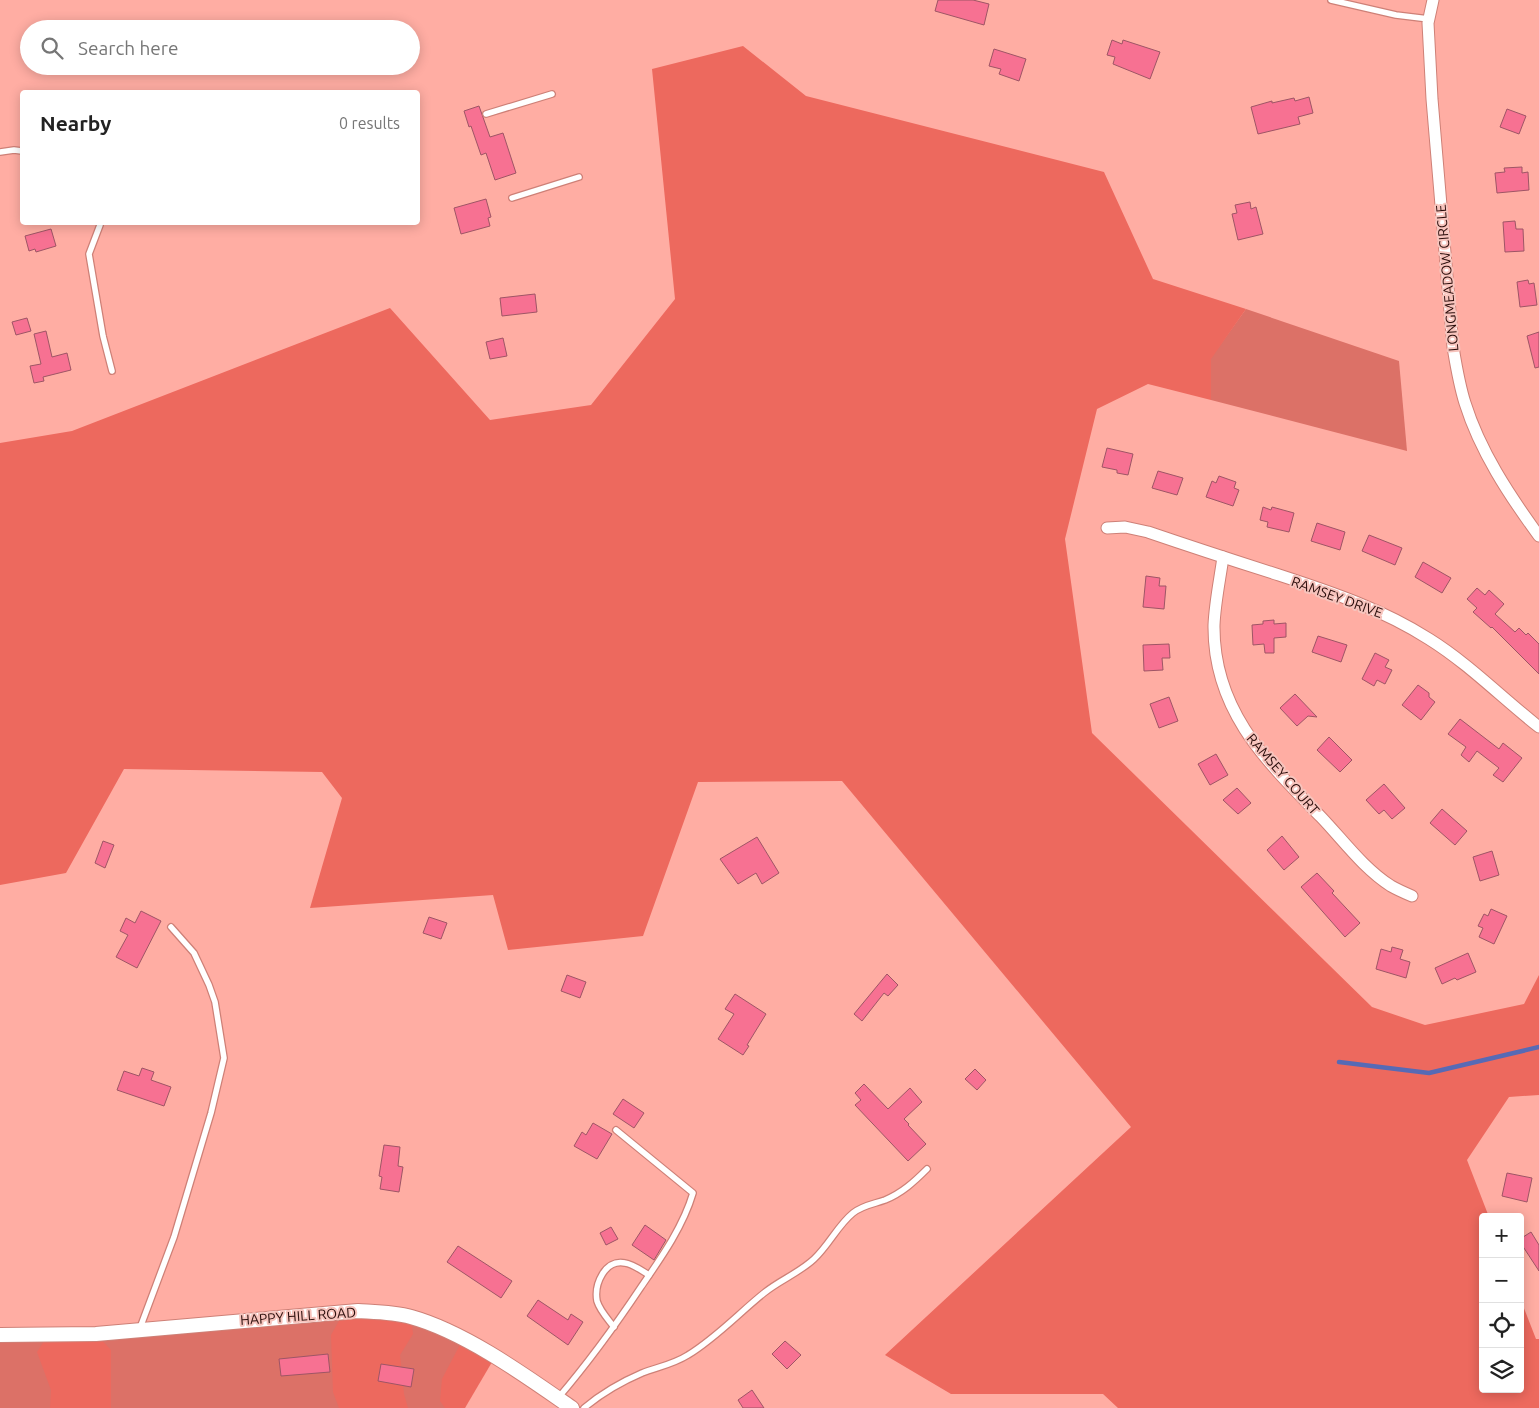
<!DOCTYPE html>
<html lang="en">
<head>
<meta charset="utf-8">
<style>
	:root { --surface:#fff; --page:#f2f2f2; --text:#222; --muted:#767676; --line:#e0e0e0 }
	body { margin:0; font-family:Ubuntu,sans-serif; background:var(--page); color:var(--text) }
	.controls { position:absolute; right:15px; bottom:15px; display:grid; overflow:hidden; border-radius:5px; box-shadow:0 2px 12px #0003 }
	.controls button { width:45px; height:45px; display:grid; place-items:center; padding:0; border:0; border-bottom:1px solid var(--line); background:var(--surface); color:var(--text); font:25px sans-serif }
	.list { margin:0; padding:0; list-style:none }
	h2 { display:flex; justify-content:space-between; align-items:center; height:65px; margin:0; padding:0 20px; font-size:21px }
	h2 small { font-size:16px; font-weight:400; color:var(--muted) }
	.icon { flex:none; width:28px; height:28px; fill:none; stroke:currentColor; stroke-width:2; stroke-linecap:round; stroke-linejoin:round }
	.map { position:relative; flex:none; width:1539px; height:1408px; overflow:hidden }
	.search { position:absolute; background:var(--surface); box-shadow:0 2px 12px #0003; left:20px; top:20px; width:400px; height:55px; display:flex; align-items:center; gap:12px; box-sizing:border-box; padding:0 18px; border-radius:28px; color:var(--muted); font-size:19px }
	.panel { position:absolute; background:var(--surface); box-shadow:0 2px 12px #0003; left:20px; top:90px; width:400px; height:135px; border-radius:5px }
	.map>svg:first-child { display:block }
</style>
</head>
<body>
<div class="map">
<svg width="1539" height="1408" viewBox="0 0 1539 1408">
	<rect width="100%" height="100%" fill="#ffada3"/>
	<!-- green -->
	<g fill="#dc7167">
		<path d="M 1246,309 L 1399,361 L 1407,451 L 1211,400 L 1210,359 Z"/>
		<path d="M 375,1312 L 477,1346 L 465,1408 L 0,1408 L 0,1335 Z"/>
	</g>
	<!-- forest -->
	<g fill="#ed695e">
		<path d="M 743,46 L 806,96 L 1104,172 L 1153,279 L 1246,309 L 1211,359 L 1211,400 L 1148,384 L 1097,409 L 1065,539 L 1092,733 L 1372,1007 L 1425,1025 L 1524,1004 L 1539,975 L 1539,1095 L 1509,1097 L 1467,1160 L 1489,1217 L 1483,1217 L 1483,1389 L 1520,1389 L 1520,1298 L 1536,1339 L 1539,1339 L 1539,1408 L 1118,1408 L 1103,1394 L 951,1394 L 885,1355 L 1131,1127 L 842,781 L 698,782 L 643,936 L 508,950 L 493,895 L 310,908 L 342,798 L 322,772 L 124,769 L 66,873 L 0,885 L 0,443 L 72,431 L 390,308 L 490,420 L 591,405 L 675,299 L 652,69 Z"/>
		<path d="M 344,1312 L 411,1317 L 413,1334 L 400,1355 L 404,1394 L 408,1408 L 339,1408 L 333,1392 L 331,1335 Z"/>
		<path d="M 96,1334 L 111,1350 L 111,1408 L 50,1408 L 51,1390 L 37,1352 L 48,1335 Z"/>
		<path d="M 463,1339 L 495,1357 L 465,1408 L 445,1408 L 440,1401 L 442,1379 Z"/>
	</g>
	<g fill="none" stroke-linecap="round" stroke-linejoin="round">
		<!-- stream -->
		<path stroke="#576ab5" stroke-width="4.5" d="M 1339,1062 L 1429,1073 L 1539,1047"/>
	</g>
	<!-- building -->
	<g fill="#f77192" stroke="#9e5565">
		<path d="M 938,0 L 973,0 L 989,4 L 984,25 L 935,11 Z"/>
		<path d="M 1112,40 L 1122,44 L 1123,40 L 1160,52 L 1150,79 L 1113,64 L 1115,57 L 1107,55 Z"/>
		<path d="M 994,49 L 1026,59 L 1019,81 L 999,74 L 1001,69 L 989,66 Z"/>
		<path d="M 1309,97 L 1313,113 L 1298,117 L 1300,124 L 1258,134 L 1251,107 L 1272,101 L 1272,103 L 1294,98 L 1295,101 Z"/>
		<path d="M 479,106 L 490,137 L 503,133 L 516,173 L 495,180 L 486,153 L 481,155 L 471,126 L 469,127 L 464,111 Z"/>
		<path d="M 1507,109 L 1526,116 L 1519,134 L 1500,127 Z"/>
		<path d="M 1522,167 L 1522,173 L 1528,172 L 1529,190 L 1497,193 L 1495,173 L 1505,172 L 1504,168 Z"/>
		<path d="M 486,199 L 491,217 L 488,218 L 490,226 L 461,234 L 454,208 Z"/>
		<path d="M 1250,202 L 1251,209 L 1256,207 L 1263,234 L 1238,240 L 1232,214 L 1237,213 L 1235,205 Z"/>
		<path d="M 1515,221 L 1516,229 L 1523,229 L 1524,251 L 1505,252 L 1503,222 Z"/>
		<path d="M 51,229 L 56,246 L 36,252 L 35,249 L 29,251 L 25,236 Z"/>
		<path d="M 1528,280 L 1529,284 L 1534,283 L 1537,305 L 1520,307 L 1517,282 Z"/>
		<path d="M 535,294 L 537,312 L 502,316 L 500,298 Z"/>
		<path d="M 27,318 L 31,331 L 16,335 L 12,322 Z"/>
		<path d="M 46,331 L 52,357 L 67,353 L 71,370 L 43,377 L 44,381 L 34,383 L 30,366 L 41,364 L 34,334 Z"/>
		<path d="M 1539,332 L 1539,367 L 1535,368 L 1527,336 Z"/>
		<path d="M 503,338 L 507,356 L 490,359 L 486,342 Z"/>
		<path d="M 1107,448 L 1133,454 L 1128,475 L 1117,473 L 1117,470 L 1102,467 Z"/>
		<path d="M 1158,471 L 1183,478 L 1177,495 L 1152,488 Z"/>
		<path d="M 1219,476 L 1236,482 L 1234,488 L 1239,490 L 1233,506 L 1206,497 L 1212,481 L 1216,483 Z"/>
		<path d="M 1263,507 L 1271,510 L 1272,507 L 1294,513 L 1289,532 L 1267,527 L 1268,522 L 1260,520 Z"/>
		<path d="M 1317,523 L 1345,532 L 1340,550 L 1311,541 Z"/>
		<path d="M 1369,535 L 1402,548 L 1395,565 L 1362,551 Z"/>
		<path d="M 1423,562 L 1451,578 L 1442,593 L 1415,577 Z"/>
		<path d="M 1146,576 L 1160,578 L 1159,586 L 1166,586 L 1164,609 L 1143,607 Z"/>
		<path d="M 1477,588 L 1485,595 L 1489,590 L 1504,604 L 1495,614 L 1515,632 L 1519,628 L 1526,635 L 1528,633 L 1539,644 L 1539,674 L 1492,627 L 1491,628 L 1473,612 L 1477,608 L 1467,599 Z"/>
		<path d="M 1274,620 L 1274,624 L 1286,623 L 1286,637 L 1274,638 L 1274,653 L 1265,653 L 1264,644 L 1253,645 L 1252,625 L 1263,624 L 1263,621 Z"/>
		<path d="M 1318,636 L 1347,645 L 1341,662 L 1312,652 Z"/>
		<path d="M 1169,644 L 1170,658 L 1162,658 L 1163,670 L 1144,671 L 1143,645 Z"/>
		<path d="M 1375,653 L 1389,660 L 1385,667 L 1392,670 L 1385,684 L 1377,680 L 1374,686 L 1362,679 Z"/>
		<path d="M 1418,685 L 1429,693 L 1429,697 L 1435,702 L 1421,720 L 1402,705 Z"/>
		<path d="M 1295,694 L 1317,717 L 1308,716 L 1297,726 L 1280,708 Z"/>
		<path d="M 1169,697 L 1178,721 L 1159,728 L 1150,704 Z"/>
		<path d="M 1460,719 L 1499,749 L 1503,743 L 1522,758 L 1503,782 L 1493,775 L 1499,768 L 1477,751 L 1469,762 L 1461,755 L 1466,747 L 1448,734 Z"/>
		<path d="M 1329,737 L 1352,760 L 1340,772 L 1317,750 Z"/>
		<path d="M 1216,754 L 1228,775 L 1210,785 L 1198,764 Z"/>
		<path d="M 1384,784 L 1405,808 L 1392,819 L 1384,810 L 1379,814 L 1366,800 Z"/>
		<path d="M 1237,788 L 1251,803 L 1238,814 L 1223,800 Z"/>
		<path d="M 1442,809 L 1467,831 L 1455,845 L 1430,823 Z"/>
		<path d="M 1282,836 L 1299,857 L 1284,870 L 1267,850 Z"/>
		<path d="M 757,837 L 779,873 L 762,884 L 756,873 L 738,884 L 720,859 Z"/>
		<path d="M 103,841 L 114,845 L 105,868 L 95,863 Z"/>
		<path d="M 1492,851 L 1499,875 L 1480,881 L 1473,857 Z"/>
		<path d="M 1317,873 L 1334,891 L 1332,893 L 1360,923 L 1345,937 L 1301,887 Z"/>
		<path d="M 1491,909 L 1507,916 L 1494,944 L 1479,937 L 1483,928 L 1478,926 L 1484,914 L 1488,916 Z"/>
		<path d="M 141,911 L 161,921 L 137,968 L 116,957 L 128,935 L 120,931 L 126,918 L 135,923 Z"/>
		<path d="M 429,917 L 447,923 L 441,939 L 423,933 Z"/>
		<path d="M 1392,947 L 1403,950 L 1400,959 L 1410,962 L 1406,978 L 1376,969 L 1381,949 L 1391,952 Z"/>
		<path d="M 1468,953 L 1476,972 L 1457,980 L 1455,978 L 1442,984 L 1435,968 Z"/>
		<path d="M 887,974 L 898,985 L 888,996 L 884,993 L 862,1021 L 854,1014 Z"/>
		<path d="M 567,975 L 586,982 L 580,998 L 561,991 Z"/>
		<path d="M 735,994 L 766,1014 L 747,1045 L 749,1046 L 743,1055 L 718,1039 L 734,1014 L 725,1009 Z"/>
		<path d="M 142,1068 L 154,1072 L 151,1080 L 171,1087 L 164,1106 L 117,1090 L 124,1071 L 139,1076 Z"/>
		<path d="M 975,1069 L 986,1080 L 977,1090 L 965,1079 Z"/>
		<path d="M 864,1084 L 888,1109 L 910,1088 L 922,1102 L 904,1119 L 909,1124 L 908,1125 L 926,1144 L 908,1161 L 855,1105 L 861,1100 L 855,1093 Z"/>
		<path d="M 623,1099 L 644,1113 L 634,1128 L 613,1114 Z"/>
		<path d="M 593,1123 L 612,1134 L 597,1159 L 574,1146 L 582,1132 L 586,1135 Z"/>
		<path d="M 384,1145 L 400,1147 L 398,1166 L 403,1167 L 399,1192 L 380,1189 L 382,1177 L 379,1176 Z"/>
		<path d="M 1507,1173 L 1532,1178 L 1527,1202 L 1502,1196 Z"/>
		<path d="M 645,1225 L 666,1240 L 654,1260 L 632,1245 Z"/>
		<path d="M 611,1227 L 618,1239 L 606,1245 L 600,1233 Z"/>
		<path d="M 1531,1232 L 1539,1245 L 1539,1271 L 1520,1242 L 1520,1239 Z"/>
		<path d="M 458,1246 L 512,1281 L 501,1298 L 447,1262 Z"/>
		<path d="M 538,1300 L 568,1320 L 571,1314 L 583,1322 L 568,1345 L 527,1316 Z"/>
		<path d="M 785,1341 L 801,1355 L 787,1369 L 772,1354 Z"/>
		<path d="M 328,1354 L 330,1372 L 281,1376 L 279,1359 Z"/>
		<path d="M 381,1364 L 414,1369 L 411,1387 L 378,1381 Z"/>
		<path d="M 752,1390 L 764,1408 L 743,1408 L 738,1400 Z"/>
	</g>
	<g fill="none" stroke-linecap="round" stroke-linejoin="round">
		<defs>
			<g id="service">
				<path d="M 1331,0 L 1396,15 L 1429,19"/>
				<path d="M 486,114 L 552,94"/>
				<path d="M 0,152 L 14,150 L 22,151"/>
				<path d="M 512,198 L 579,177"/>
				<path d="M 99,222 L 100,225 L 89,254 L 103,336 L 112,371"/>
				<path d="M 614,1327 C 608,1319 600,1311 597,1301 C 594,1284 605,1259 625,1263 C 633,1264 642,1271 649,1275"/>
				<path d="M 140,1328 L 174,1237 L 211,1113 L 224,1058 L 215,1002 L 209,985 L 194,953 L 171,927"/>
				<path d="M 558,1398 C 588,1363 615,1326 641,1287 C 661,1258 683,1227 693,1193 L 616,1130"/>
				<path d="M 584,1408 C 602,1393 621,1382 642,1373 C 658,1367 674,1364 688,1355 C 716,1338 739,1313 764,1293 C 780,1280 799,1273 814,1259 C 829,1245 838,1225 853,1213 C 863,1205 874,1204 885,1200 C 902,1193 914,1182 927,1169"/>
			</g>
			<g id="minor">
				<path d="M 1433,0 L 1428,23 L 1432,99 L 1453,347 C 1456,365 1459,384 1465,403 C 1480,451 1509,495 1539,536"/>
				<path d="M 1107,528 L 1125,527 L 1148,532 C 1192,547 1235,561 1279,575 C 1331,592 1382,609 1429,639 C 1469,664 1502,698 1539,727"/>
				<path d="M 1223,557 C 1220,579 1215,602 1214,625 C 1213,710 1266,761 1321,817 C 1343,840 1364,869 1391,886 C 1398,890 1405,893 1412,896"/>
			</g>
			<path id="tertiary" d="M 0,1335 L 96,1334 L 358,1311 C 375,1312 394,1312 411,1317 C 465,1332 526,1376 572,1408"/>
		</defs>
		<!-- service casing -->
		<use href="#service" stroke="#ce8077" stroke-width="8"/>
		<!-- minor casing -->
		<use href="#minor" stroke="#ce8077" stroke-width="13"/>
		<!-- tertiary casing -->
		<use href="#tertiary" stroke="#ce8077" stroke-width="16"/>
		<!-- service -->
		<use href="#service" stroke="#fff" stroke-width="5.5"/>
		<!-- minor -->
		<use href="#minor" stroke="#fff" stroke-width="11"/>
		<!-- tertiary -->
		<use href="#tertiary" stroke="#fff" stroke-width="14"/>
	</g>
	<g text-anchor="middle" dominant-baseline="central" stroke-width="4" stroke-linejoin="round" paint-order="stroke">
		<!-- street labels -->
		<g font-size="14" fill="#2a0d0b" stroke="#f7c4bd">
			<text transform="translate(1447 278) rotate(-95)">LONGMEADOW CIRCLE</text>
			<text transform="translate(1337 597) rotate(20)">RAMSEY DRIVE</text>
			<text transform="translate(1283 774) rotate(49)">RAMSEY COURT</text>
			<text transform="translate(298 1316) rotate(-4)">HAPPY HILL ROAD</text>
		</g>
	</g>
</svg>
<div class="controls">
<button>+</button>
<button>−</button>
<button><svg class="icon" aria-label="locate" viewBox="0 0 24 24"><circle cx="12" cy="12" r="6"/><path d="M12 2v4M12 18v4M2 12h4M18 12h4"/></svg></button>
<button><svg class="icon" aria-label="layers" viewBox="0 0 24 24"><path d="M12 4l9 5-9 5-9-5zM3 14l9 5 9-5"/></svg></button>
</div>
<div class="search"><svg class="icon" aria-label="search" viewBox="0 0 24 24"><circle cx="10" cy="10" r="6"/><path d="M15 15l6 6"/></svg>Search here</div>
<section class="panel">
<h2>Nearby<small>0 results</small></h2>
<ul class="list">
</ul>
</section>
</div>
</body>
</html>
